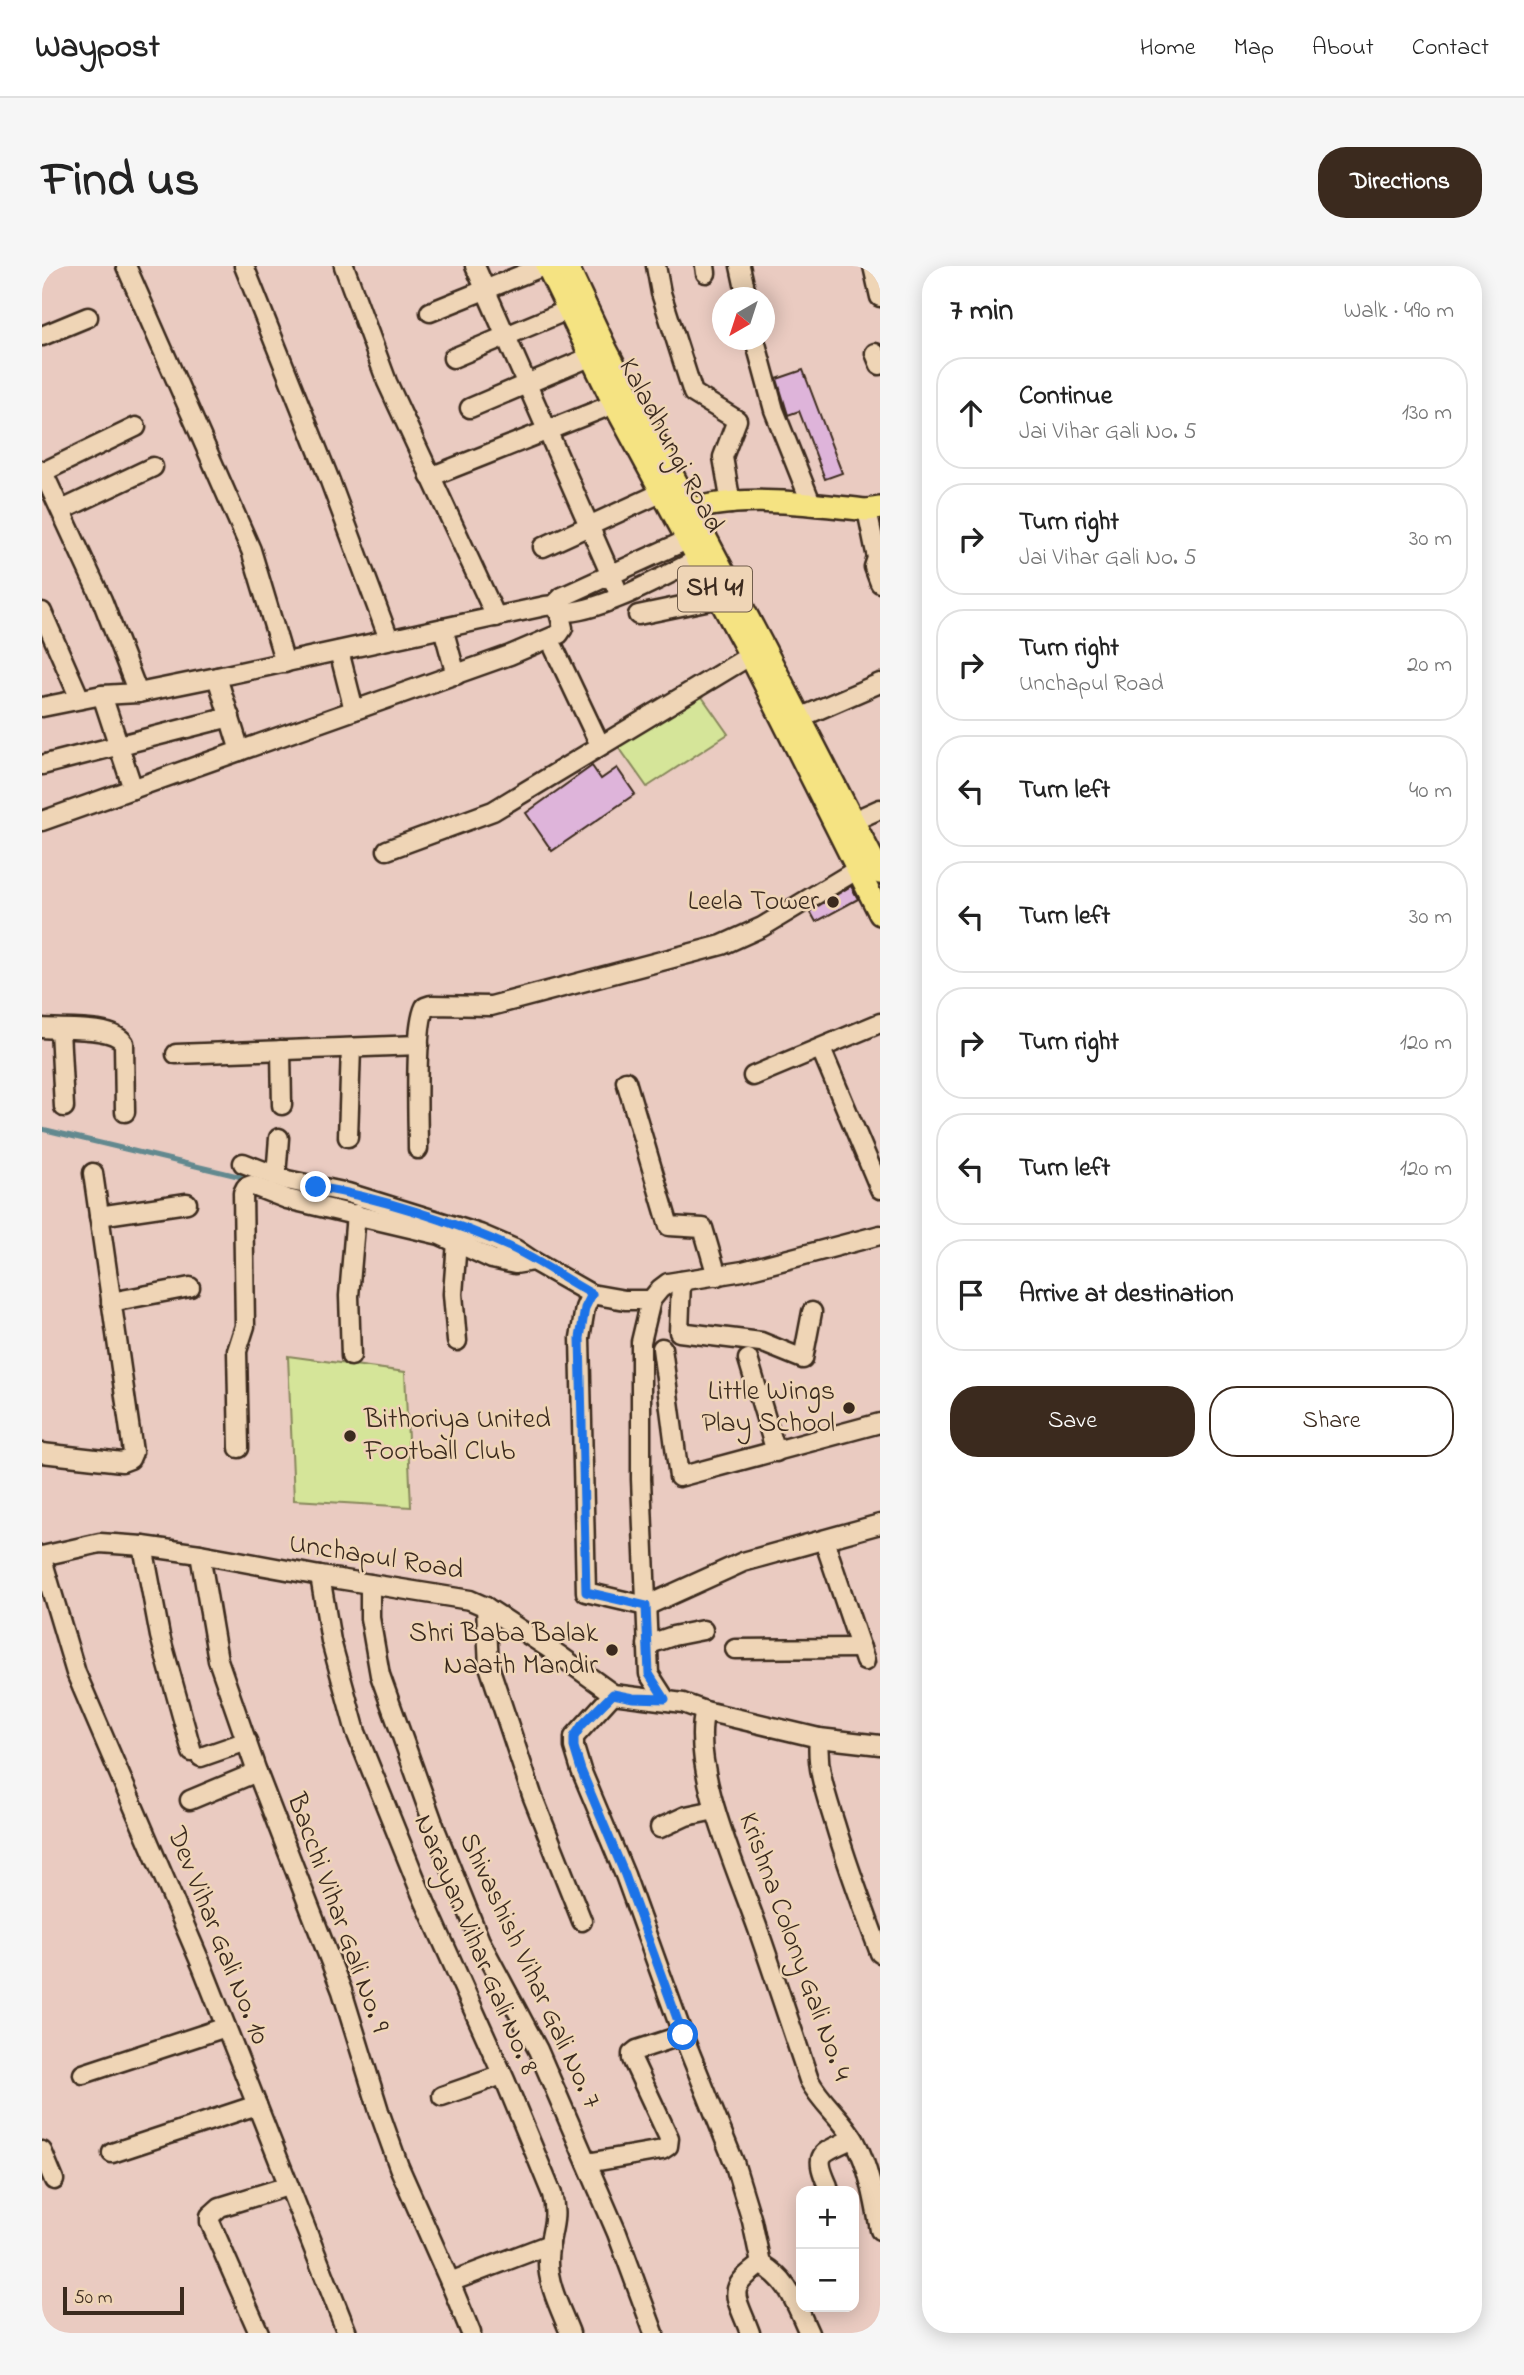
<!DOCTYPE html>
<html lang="en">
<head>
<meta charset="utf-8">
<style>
	:root { --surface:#fff; --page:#f6f6f6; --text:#222; --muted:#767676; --line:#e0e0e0; --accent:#3b2a1e }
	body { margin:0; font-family:"Indie Flower",sans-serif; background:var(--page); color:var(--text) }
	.controls { position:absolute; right:21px; bottom:21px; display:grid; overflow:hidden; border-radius:14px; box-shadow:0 4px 18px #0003 }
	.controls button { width:63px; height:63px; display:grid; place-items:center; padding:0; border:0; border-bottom:2px solid var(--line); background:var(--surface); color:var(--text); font:35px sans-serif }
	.compass { position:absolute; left:670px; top:21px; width:63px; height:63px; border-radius:50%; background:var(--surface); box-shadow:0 4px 18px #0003; rotate:219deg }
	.scale { position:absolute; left:21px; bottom:18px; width:121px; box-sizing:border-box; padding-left:7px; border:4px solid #3b2a1e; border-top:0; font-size:19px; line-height:24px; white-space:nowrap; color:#3b2a1e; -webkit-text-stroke:5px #efd5b6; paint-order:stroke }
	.stop { position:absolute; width:21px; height:21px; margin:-16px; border:5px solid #1a73e8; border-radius:50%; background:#fff }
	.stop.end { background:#1a73e8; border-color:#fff; box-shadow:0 2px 7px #0008 }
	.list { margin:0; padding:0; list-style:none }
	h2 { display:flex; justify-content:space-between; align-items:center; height:91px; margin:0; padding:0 28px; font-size:30px }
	h2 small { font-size:23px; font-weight:400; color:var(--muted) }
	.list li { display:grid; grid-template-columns:46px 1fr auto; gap:21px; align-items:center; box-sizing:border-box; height:112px; margin:0 14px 14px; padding:0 14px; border:2px solid var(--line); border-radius:28px }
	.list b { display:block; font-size:26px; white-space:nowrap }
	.list p { margin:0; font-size:23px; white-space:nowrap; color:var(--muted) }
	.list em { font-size:23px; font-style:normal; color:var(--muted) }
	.actions { display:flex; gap:14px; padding:21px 28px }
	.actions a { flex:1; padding:16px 0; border:2px solid var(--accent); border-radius:28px; text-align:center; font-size:24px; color:var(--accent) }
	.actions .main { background:var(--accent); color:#fff }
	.icon { flex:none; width:38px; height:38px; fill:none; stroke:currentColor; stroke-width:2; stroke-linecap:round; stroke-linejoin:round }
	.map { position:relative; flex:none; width:838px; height:2067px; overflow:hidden; border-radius:28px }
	header { display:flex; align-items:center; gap:42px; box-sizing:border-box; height:98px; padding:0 35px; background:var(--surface); border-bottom:2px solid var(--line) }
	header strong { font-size:33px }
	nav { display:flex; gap:38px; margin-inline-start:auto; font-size:24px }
	.intro { display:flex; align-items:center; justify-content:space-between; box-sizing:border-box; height:168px; padding:0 42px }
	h1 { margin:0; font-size:49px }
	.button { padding:18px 32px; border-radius:28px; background:var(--accent); color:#fff; font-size:24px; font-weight:700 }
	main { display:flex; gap:42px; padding:0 42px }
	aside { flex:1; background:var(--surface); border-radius:28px; box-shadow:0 4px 18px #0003 }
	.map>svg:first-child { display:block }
</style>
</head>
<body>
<header>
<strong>Waypost</strong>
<nav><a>Home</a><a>Map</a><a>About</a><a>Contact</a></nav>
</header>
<div class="intro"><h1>Find us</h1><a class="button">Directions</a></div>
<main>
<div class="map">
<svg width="838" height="2067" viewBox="0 0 838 2067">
	<rect width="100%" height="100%" fill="#eacbc1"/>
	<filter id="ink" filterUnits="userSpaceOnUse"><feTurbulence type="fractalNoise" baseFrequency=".0143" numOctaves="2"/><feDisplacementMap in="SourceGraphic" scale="14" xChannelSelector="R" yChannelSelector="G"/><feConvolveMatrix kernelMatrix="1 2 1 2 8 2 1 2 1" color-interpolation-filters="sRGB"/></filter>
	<g filter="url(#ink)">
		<!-- green -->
		<g fill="#d5e599" stroke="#88885c" stroke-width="2">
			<path d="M 658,428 L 686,468 L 605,521 L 576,480 Z"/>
			<path d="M 246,1090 L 363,1106 L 369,1241 L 252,1234 Z"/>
		</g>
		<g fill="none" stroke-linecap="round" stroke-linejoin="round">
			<!-- stream -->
			<g stroke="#62898f" stroke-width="5">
				<path d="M 0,863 L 208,913"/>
				<path d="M 241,922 L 292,935"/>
			</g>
		</g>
		<!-- building -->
		<g fill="#deb4da" stroke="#3b2a1e" stroke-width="2">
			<path d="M 761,104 L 800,207 L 783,213 L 757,145 L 746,149 L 735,113 Z"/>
			<path d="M 550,500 L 559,513 L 575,502 L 593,528 L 510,585 L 484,547 Z"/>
			<path d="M 809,620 L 816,633 L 774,656 L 768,645 Z"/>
		</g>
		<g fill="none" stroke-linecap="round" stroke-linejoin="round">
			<defs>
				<g id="minor">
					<path d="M 84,0 L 209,284 L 243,397"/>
					<path d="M 202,0 L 288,215 L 347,373"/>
					<path d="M 302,0 L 345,116 L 454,351"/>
					<path d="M 433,0 L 578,330"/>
					<path d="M 614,0 L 619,27 L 651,127 L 695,154 L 681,191 L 689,238"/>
					<path d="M 663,0 L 664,7"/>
					<path d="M 698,0 L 705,32"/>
					<path d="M 831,0 L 838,31"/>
					<path d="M 388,46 L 502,0"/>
					<path d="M 0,70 L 46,51"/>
					<path d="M 713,74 L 732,144 L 770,239"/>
					<path d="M 833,87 L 838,99"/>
					<path d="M 411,92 L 526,44"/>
					<path d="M 428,142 L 548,91"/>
					<path d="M 0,204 L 60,334 L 96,427"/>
					<path d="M 1,206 L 94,161"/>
					<path d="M 388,211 L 572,138"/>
					<path d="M 20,244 L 111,201"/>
					<path d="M 825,244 L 835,292 L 832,301 L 838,317"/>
					<path d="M 501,281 L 621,226"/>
					<path d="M 512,339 L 520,331 L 647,273"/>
					<path d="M 0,346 L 38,433"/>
					<path d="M 596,349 L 678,332"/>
					<path d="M 401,362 L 414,409"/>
					<path d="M 512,382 L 558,479"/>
					<path d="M 297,385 L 312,444"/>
					<path d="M 175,411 L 198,485"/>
					<path d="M 60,429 L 91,523"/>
					<path d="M 0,441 L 60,429 L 96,427 L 175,411 L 503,340 L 512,339 L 517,346 C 556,349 629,306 666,288"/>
					<path d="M 748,456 L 838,417"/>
					<path d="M 0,499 L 188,451"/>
					<path d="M 0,555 L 468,389 L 517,368 L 521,362 L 517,346"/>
					<path d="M 800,560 L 838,543"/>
					<path d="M 345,584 L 451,545 L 719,383"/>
					<path d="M 0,762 C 21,764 71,759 82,777 L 83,846"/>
					<path d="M 18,764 L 22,841"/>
					<path d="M 779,783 L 838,923"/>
					<path d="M 239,784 L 240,839"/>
					<path d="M 134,788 L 377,779"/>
					<path d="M 711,810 L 838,757"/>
					<path d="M 584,815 L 627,960 L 661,962 L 675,1010"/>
					<path d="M 306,871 L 309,782"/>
					<path d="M 376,883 C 376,854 372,762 383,741 L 389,739 L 449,740 L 680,679 L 720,661 L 826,597"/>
					<path d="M 201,897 L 245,914 L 306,927 L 438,968 L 473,983 L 491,995"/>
					<path d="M 234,910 L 237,872"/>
					<path d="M 57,950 L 145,937"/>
					<path d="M 639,1015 L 637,1066 L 719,1076 L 761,1093 L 770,1046"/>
					<path d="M 549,1028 L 543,1042 L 538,1072 L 544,1326 L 604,1340 L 701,1296 L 838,1258"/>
					<path d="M 609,1034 L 599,1076 L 599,1213 L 607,1408 L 623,1433"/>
					<path d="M 69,1036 L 148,1021"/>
					<path d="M 415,1075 L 411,1028 L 415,976"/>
					<path d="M 620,1082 L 637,1211 L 838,1157"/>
					<path d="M 309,1090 L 307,1030 L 314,948"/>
					<path d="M 706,1093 L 734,1186"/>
					<path d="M 197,1182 L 195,1085 L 203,1060 L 201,927 L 204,921 L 209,919 L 245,933 L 398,969 L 450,993 L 473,998 L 491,995 L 549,1028 L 583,1034 L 609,1034 L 618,1023 L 626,1017 L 701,1005 L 838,969"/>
					<path d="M 0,1187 L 80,1196 L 88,1193 L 91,1186 L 51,907"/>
					<path d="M 782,1274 L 823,1395"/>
					<path d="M 101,1280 L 118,1370 L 150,1486"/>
					<path d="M 158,1288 L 176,1394 L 215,1506 L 300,1725 L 337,1845 L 357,1901 L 408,2016"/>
					<path d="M 0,1290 L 58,1277 L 101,1280 L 158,1288 L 278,1310 L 428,1334 L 444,1341 L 517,1389 L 571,1428 L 641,1437 L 663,1445 L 777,1472 L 838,1479"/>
					<path d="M 0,1293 L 34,1407 L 160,1700 L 305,2067"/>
					<path d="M 278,1310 L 289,1375 L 314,1466 L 379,1627 L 463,1814 L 510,1928 C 517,1956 507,1967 506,1993 C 505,2018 519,2044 528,2067"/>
					<path d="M 328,1318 L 328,1352 L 338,1409 L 394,1565 L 438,1675 L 496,1784 L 575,1967 L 612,2067"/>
					<path d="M 444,1341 L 447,1400 L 490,1529 L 540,1655"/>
					<path d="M 605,1379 L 631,1370 L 661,1364"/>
					<path d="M 693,1383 L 819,1382"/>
					<path d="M 571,1428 L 532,1471 L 532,1481 L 539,1504 L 583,1609 L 640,1767 L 692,1896 L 710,1955 L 719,1998"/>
					<path d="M 663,1445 C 647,1500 698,1611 717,1666 C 734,1715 750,1764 767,1814 C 779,1837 800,1852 813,1875 C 827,1901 833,1936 838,1964"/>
					<path d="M 777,1472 C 774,1502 784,1529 793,1558 C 806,1602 822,1644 838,1687"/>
					<path d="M 159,1491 L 205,1475"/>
					<path d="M 148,1534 L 215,1506"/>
					<path d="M 618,1562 L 644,1550 L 673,1544"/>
					<path d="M 41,1808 L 184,1761"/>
					<path d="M 400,1830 L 460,1809"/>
					<path d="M 0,1885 L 12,1914"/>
					<path d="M 70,1887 L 215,1839"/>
					<path d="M 545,1897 L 620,1884 L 626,1880 L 627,1872 L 590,1793 L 590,1788 L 595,1784 L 641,1769"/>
					<path d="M 786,1920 C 770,1884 781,1888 811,1872"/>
					<path d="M 719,1998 C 748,2015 753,2037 767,2067"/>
					<path d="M 217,2067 L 168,1956 L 168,1950 L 178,1941 L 246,1920"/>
					<path d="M 429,2067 L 408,2016 L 508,1978"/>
					<path d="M 708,2067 C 694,2028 682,2025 719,1998"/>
				</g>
				<g id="major">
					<path d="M 505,0 L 572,138 L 708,389 L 838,648"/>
					<path d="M 525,0 L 564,83 L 722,382 L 838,607"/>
					<path d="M 635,248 C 694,226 764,238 825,244 L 838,242"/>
				</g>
			</defs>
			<!-- minor casing -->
			<use href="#minor" stroke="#3b2a1e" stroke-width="23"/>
			<!-- major casing -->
			<use href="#major" stroke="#3b2a1e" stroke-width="26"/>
			<!-- minor -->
			<use href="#minor" stroke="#efd5b6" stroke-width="18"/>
			<!-- major -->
			<use href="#major" stroke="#f5e382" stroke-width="21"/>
		</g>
	</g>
	<g fill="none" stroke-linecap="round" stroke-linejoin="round" filter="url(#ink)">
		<!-- route -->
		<path stroke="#1a73e8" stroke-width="9" d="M 274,921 C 336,931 413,956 470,982 C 497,995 523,1013 550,1028 L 543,1042 L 538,1072 L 544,1326 L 604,1340 L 607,1408 L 623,1433 L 591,1432 L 571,1428 L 540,1459 L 532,1471 L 532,1481 L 539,1504 L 583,1609 L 641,1769"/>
	</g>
	<!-- markers -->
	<g fill="#3b2a1e" stroke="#efd5b6" stroke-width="2.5">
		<circle cx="791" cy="636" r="7"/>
		<circle cx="807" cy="1142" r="7"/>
		<circle cx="308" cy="1170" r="7"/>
		<circle cx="570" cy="1384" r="7"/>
	</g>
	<g text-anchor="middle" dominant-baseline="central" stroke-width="5" stroke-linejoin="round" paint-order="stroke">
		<!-- shield labels -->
		<rect fill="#efd5b6" stroke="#715d4c" stroke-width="2" x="636" y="300.5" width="74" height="45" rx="5"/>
		<g font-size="26" font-weight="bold" fill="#3b2a1e">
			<text x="673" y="323">SH 41</text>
		</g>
		<!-- street labels -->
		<g font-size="28" fill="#3b2a1e" stroke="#efd5b6">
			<text transform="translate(628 180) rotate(62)">Kaladhungi Road</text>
			<text transform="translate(334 1292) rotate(9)">Unchapul Road</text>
			<text transform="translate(295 1647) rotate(70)">Bacchi Vihar Gali No. 9</text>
			<text transform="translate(175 1670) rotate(68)">Dev Vihar Gali No. 10</text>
			<text transform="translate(433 1679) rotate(67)">Narayan Vihar Gali No. 8</text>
			<text transform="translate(752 1681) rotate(70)">Krishna Colony Gali No. 4</text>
			<text transform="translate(487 1705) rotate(65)">Shivashish Vihar Gali No. 7</text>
		</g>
		<!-- poi labels -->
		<g font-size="28" fill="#3b2a1e" stroke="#efd5b6" text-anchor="end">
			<text x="777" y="636">Leela Tower</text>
			<text x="793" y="1126">Little Wings<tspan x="793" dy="32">Play School</tspan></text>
			<text x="322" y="1154" text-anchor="start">Bithoriya United<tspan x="322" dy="32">Football Club</tspan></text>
			<text x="556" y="1368">Shri Baba Balak<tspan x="556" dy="32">Naath Mandir</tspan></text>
		</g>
	</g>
</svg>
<div class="controls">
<button>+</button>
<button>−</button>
</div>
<svg class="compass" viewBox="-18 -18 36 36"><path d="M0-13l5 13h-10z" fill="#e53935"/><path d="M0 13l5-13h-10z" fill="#767676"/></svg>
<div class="scale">50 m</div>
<div class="stop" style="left:641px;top:1769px"></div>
<div class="stop end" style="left:274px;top:921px"></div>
</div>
<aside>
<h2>7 min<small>Walk · 490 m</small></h2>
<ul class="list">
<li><svg class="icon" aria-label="ahead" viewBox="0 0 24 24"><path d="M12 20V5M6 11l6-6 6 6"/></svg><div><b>Continue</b><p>Jai Vihar Gali No. 5</p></div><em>130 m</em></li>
<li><svg class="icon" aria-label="right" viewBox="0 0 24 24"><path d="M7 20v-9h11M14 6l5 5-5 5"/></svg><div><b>Turn right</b><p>Jai Vihar Gali No. 5</p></div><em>30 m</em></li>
<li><svg class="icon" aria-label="right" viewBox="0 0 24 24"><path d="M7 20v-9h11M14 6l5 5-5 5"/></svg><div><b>Turn right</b><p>Unchapul Road</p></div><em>20 m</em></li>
<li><svg class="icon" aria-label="left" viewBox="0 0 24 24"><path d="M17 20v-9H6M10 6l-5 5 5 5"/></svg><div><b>Turn left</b></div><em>40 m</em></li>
<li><svg class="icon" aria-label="left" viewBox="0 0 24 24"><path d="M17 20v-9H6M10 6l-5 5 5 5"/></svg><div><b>Turn left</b></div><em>30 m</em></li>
<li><svg class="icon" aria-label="right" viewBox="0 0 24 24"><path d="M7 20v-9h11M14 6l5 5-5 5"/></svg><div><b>Turn right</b></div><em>120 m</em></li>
<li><svg class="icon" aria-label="left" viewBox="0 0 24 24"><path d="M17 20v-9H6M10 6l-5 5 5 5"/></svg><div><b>Turn left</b></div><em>120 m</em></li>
<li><svg class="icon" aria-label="arrive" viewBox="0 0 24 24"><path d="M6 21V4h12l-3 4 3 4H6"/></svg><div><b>Arrive at destination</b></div></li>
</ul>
<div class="actions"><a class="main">Save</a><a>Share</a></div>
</aside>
</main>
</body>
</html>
